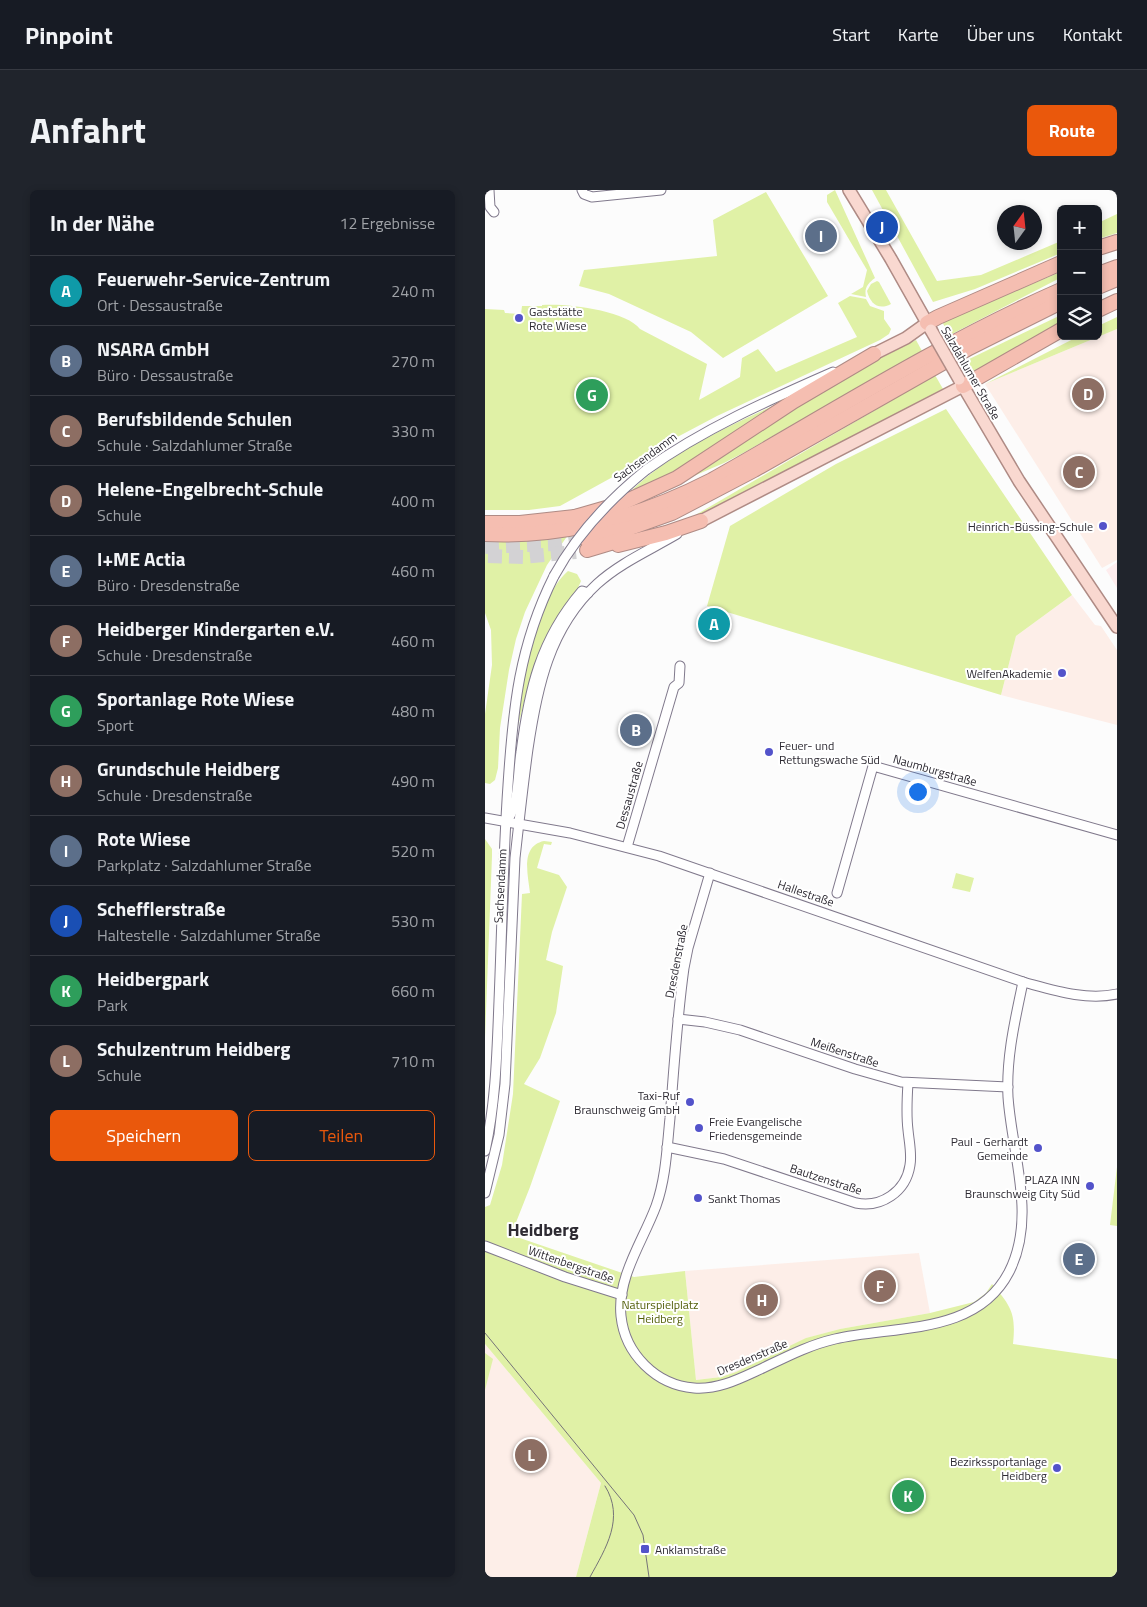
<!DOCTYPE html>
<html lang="de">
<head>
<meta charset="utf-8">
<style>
	:root { --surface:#171b24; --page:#20242c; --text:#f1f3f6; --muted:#9ea1a6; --line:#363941; --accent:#ea580c }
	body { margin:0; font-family:"Titillium Web",sans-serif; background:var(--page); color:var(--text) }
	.controls { position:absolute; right:15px; top:15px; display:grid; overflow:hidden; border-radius:8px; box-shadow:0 2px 8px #0003 }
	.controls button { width:45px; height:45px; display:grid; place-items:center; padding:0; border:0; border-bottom:1px solid var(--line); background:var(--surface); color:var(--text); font:25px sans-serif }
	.compass { position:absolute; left:512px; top:15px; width:45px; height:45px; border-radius:50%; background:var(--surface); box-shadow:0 2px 8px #0003; rotate:15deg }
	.you { position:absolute; left:432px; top:601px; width:18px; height:18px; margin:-12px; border:4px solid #fff; border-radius:50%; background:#1a73e8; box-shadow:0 0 0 8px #1a73e833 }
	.badge { display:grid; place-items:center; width:32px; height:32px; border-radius:50%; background:var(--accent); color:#fff; font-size:16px; font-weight:700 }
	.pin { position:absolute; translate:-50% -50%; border:2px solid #fff; box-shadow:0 1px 5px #0006 }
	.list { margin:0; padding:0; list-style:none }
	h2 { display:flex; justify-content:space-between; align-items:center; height:65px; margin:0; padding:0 20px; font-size:21px }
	h2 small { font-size:16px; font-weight:400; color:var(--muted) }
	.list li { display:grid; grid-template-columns:32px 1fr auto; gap:15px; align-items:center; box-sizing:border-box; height:70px; padding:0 20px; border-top:1px solid var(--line) }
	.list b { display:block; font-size:19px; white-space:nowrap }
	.list p { margin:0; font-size:16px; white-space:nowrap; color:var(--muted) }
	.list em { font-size:16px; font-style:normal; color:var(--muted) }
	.actions { display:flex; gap:10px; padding:15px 20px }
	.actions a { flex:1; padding:11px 0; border:1px solid var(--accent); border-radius:8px; text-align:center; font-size:18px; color:var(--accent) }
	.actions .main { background:var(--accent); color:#fff }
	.icon { flex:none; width:28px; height:28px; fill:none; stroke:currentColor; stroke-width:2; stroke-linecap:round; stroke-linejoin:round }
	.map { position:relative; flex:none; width:632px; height:1387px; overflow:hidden; border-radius:8px }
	header { display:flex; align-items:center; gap:30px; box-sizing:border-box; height:70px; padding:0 25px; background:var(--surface); border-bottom:1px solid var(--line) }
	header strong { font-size:24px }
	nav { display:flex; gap:28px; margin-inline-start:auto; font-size:18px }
	.intro { display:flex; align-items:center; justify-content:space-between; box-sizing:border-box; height:120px; padding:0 30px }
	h1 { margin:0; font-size:35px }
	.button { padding:12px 22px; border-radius:8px; background:var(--accent); color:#fff; font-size:18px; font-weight:700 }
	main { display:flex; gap:30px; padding:0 30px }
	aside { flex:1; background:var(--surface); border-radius:8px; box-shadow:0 2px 8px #0003 }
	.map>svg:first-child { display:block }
</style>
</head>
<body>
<header>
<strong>Pinpoint</strong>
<nav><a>Start</a><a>Karte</a><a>Über uns</a><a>Kontakt</a></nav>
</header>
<div class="intro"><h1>Anfahrt</h1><a class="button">Route</a></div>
<main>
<aside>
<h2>In der Nähe<small>12 Ergebnisse</small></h2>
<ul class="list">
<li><span class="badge" style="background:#0f9aa8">A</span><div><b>Feuerwehr-Service-Zentrum</b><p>Ort · Dessaustraße</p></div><em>240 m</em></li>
<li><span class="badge" style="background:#5c6f8a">B</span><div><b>NSARA GmbH</b><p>Büro · Dessaustraße</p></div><em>270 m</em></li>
<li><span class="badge" style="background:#8d6e63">C</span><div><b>Berufsbildende Schulen</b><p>Schule · Salzdahlumer Straße</p></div><em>330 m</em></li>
<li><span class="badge" style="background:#8d6e63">D</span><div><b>Helene-Engelbrecht-Schule</b><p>Schule</p></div><em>400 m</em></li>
<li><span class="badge" style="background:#5c6f8a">E</span><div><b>I+ME Actia</b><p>Büro · Dresdenstraße</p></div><em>460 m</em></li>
<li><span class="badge" style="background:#8d6e63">F</span><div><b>Heidberger Kindergarten e.V.</b><p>Schule · Dresdenstraße</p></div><em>460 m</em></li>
<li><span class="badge" style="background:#2e9e5b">G</span><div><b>Sportanlage Rote Wiese</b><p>Sport</p></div><em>480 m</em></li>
<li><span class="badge" style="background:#8d6e63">H</span><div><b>Grundschule Heidberg</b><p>Schule · Dresdenstraße</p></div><em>490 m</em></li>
<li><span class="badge" style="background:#5c6f8a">I</span><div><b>Rote Wiese</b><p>Parkplatz · Salzdahlumer Straße</p></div><em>520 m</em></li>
<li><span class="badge" style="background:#1a4fb4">J</span><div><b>Schefflerstraße</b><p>Haltestelle · Salzdahlumer Straße</p></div><em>530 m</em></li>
<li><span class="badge" style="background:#2e9e5b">K</span><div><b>Heidbergpark</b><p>Park</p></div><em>660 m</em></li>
<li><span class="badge" style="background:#8d6e63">L</span><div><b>Schulzentrum Heidberg</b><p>Schule</p></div><em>710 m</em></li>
</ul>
<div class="actions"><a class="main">Speichern</a><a>Teilen</a></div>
</aside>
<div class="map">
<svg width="632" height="1387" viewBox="0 0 632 1387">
	<rect width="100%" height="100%" fill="#fcfcfc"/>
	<!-- education -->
	<g fill="#fdeee8">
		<path d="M 632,139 L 632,370 L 617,378 L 500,194 Z"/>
		<path d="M 587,405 L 610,435 L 616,436 L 632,460 L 632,535 L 516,505 L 531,446 Z"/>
		<path d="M 434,1063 L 445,1123 L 355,1139 L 322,1148 L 251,1182 L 236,1187 L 211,1190 L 200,1081 Z"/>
		<path d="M 0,1154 L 116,1293 L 91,1387 L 0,1387 Z"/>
	</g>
	<!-- medical -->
	<path fill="#feedee" d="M 632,372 L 632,398 L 621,380 Z"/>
	<!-- green -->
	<g fill="#e0f1a6">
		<path d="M 350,0 L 390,88 C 383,93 379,98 381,107 L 366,104 L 378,97 L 382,80 L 342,12 L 342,5 Z"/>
		<path d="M 387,0 L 401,0 L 452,91 L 496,85 L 576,51 L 576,63 L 490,99 L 448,112 Z"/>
		<path d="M 281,2 L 343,106 L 238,168 L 206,142 L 124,104 L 94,96 L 99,80 L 232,66 L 228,30 Z"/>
		<path d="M 632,24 L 632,43 L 613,49 L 613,33 Z"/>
		<path d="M 573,83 L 575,88 L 465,145 L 457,132 Z"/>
		<path d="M 392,91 L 394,92 L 406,114 C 393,121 385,113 382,101 L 386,94 Z"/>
		<path d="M 365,106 L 381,109 L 385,116 L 399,121 L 399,129 L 406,139 L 404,144 L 395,150 L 232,226 L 164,262 L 137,284 L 135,283 L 75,316 L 44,320 L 0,320 L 0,119 L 19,120 L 20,123 L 36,124 L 37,116 L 57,116 L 57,115 C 80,113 141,120 155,139 L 222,174 L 214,210 L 255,187 L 257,168 L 273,159 L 291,182 L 372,147 L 353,113 Z"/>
		<path d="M 576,125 L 576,135 L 488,185 L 480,171 Z"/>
		<path d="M 632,127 L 632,139 L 500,194 L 594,146 L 613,146 L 613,136 Z"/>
		<path d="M 431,150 L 437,161 L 260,262 L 239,273 L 204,288 L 352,190 Z"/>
		<path d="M 450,185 L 458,199 L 263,301 L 222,322 L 202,330 Z"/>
		<path d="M 316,203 L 213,269 L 149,303 L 148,299 C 195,255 258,230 316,203 Z"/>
		<path d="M 461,219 L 587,405 L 531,446 L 516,505 L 222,416 L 245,336 L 351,274 Z"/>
		<path d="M 83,345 L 62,375 L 40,422 L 31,449 L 24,480 L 15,538 L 13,578 L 10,590 L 5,594 L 0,593 L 0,524 L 7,475 L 6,440 L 0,423 L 0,349 Z"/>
		<path d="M 83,381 L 92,384 L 96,391 C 88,412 71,428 61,447 C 46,476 40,510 32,540 C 35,496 49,411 83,381 Z"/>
		<path d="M 0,649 L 7,659 L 7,666 L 0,848 Z"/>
		<path d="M 59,651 L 67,652 L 66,655 L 59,654 L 52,678 L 74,685 L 82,697 L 67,742 L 61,770 L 78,776 L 71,823 L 55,868 L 39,894 L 75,911 L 45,997 L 26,1045 L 149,1087 L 200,1081 L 211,1190 L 236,1187 L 251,1182 L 321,1148 L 355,1139 L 445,1123 L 489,1112 L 501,1103 L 507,1094 C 527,1117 531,1124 528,1154 L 632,1169 L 632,1387 L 91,1387 L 116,1293 L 0,1154 L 0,1017 L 5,1015 L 17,975 L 28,904 L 37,704 L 45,703 C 43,685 35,656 59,651 Z"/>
		<path d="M 471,683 L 489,688 L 485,702 L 467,698 Z"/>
		<path d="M 632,977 L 632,1036 L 625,1035 Z"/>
		<path d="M 0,1163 L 8,1169 L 0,1200 Z"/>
	</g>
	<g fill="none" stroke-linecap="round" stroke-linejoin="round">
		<!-- highway-tunnel -->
		<g stroke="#d3d2d4" stroke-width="14" stroke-dasharray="14 7" stroke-linecap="butt">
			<path d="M 0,357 L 67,354 L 101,349"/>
			<path d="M 3,366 L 38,367 L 91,362"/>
		</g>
		<defs>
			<g id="minor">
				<path d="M 4,0 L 5,17 L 9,22"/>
				<path d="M 97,0 L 99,4 L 107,7 L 176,0"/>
				<path d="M 161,280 C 218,239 284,210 348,182"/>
				<path d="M 0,628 L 85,643 L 174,666 L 538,792 C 568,800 601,811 632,804"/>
				<path d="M 23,629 C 34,614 33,580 36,562 C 44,500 55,450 97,401 L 103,403"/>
				<path d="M 142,657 L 189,497 L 194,493 L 195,476"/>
				<path d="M 225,683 L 203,758 L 199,778 C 192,828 189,878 185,928 C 182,957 181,988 171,1016 C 158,1051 132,1087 136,1126 C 140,1164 171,1195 209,1198 C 234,1200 256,1188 278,1178 C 301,1167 324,1155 350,1149 C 409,1135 491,1146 524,1082 C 552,1027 527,965 523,907 C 521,868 530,830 538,792"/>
				<path d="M 352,703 L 388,576 L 632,645"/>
				<path d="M 193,829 L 220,832 L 255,840 L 370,879 L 416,892 L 523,897"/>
				<path d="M 182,957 L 239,969 L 371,1013 C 396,1018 421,1002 425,975 C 427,964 424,951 423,940 C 421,924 422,909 423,893"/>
				<path d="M 0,961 C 11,912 12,861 14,811 C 17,739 18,667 23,595 C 28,518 34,456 69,386"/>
				<path d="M 0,1003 L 14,945 L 20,894 L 30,668 C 34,632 38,595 43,559 C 52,498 64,438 112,394 C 135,373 165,360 192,344"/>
				<path d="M 0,1056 L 80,1087 L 137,1105"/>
			</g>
			<g id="major">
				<path d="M 364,0 L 406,69 L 446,140"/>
				<path d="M 389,164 L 421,148 L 442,133"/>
				<path d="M 475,191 L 534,291 L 632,437"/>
				<path d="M 216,331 L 478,196"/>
			</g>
			<g id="highway">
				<path d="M 613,58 L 632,52"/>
				<path d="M 613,84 L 632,77"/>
				<path d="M 613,97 L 632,89"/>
				<path d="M 613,120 L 632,111"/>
				<path d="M 442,133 L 453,127 L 576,73"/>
				<path d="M 478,196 L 576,140"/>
				<path d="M 90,327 L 135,314 L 192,288 L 309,211 L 389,164"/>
				<path d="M 0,333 L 35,333 L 99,326"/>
				<path d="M 0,344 C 80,348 157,326 227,290 C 342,225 455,153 576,100"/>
				<path d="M 101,349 L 148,337 L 187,323 L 269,280 L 484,158 L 576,112"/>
				<path d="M 133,355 L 181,343 L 216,331"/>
				<path d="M 102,360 L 142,348"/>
			</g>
		</defs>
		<!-- minor casing -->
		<use href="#minor" stroke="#80798c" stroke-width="11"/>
		<!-- major casing -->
		<use href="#major" stroke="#af8b85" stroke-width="14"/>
		<!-- highway casing -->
		<use href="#highway" stroke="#af8b85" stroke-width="16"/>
		<!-- minor -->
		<use href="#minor" stroke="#fff" stroke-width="9"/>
		<!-- major -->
		<use href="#major" stroke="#f9d8d0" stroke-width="11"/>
		<!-- highway -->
		<use href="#highway" stroke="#f5beb1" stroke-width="14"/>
		<!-- tram -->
		<g stroke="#757378" stroke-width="1">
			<path d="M 0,1143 L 149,1325 L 158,1345 L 164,1387"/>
			<path d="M 105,1387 C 121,1358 140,1328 120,1296"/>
		</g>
		<defs>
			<path id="minor-bridge" d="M 69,386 C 92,344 124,310 161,280"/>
			<path id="major-bridge" d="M 446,140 L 474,189"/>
		</defs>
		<!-- minor-bridge casing -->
		<use href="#minor-bridge" stroke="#80798c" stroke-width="11" stroke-linecap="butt"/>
		<!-- major-bridge casing -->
		<use href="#major-bridge" stroke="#af8b85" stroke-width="14" stroke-linecap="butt"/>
		<!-- minor-bridge -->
		<use href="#minor-bridge" stroke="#fff" stroke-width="9"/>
		<!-- major-bridge -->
		<use href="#major-bridge" stroke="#f9d8d0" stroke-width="11"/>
	</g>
	<!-- markers -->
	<g fill="#5353ca" stroke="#fff" stroke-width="2">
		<circle cx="34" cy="128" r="5"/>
		<circle cx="618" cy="336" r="5"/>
		<circle cx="577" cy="483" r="5"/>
		<circle cx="284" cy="562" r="5"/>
		<circle cx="205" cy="912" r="5"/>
		<circle cx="214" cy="938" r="5"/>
		<circle cx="553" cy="958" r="5"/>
		<circle cx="605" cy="996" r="5"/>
		<circle cx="213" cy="1008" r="5"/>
		<circle cx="572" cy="1278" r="5"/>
		<rect x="155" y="1354" width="10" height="10" rx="2.5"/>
	</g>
	<g text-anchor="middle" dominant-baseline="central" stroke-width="4" stroke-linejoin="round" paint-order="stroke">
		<!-- poi labels -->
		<g font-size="12" fill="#2e2b33" stroke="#fff" text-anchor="end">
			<text x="44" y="121" text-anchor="start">Gaststätte<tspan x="44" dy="14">Rote Wiese</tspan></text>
			<text x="608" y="336">Heinrich-Büssing-Schule</text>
			<text x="567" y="483">WelfenAkademie</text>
			<text x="294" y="555" text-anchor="start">Feuer- und<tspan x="294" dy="14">Rettungswache Süd</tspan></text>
			<text x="195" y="905">Taxi-Ruf<tspan x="195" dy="14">Braunschweig GmbH</tspan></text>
			<text x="224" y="931" text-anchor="start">Freie Evangelische<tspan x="224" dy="14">Friedensgemeinde</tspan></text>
			<text x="543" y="951">Paul - Gerhardt<tspan x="543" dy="14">Gemeinde</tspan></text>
			<text x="595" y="989">PLAZA INN<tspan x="595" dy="14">Braunschweig City Süd</tspan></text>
			<text x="223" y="1008" text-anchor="start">Sankt Thomas</text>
			<text x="562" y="1271">Bezirkssportanlage<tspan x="562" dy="14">Heidberg</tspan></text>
			<text x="170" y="1359" text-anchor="start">Anklamstraße</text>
		</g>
		<!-- street labels -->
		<g font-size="12" fill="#2e2b33" stroke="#fff">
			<text transform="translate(486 183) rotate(60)">Salzdahlumer Straße</text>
			<text transform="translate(160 267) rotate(-36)">Sachsendamm</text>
			<text transform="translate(450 580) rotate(16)">Naumburgstraße</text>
			<text transform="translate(144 605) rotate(-74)">Dessaustraße</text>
			<text transform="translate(15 696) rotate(-87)">Sachsendamm</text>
			<text transform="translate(321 703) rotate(19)">Hallestraße</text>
			<text transform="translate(191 771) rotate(-79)">Dresdenstraße</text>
			<text transform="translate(360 862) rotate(18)">Meißenstraße</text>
			<text transform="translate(341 989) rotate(18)">Bautzenstraße</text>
			<text transform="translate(86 1074) rotate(19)">Wittenbergstraße</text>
			<text transform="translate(267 1167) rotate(-23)">Dresdenstraße</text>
		</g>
		<!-- park labels -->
		<g font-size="12" fill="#535f09" stroke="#fff">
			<text x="175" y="1114">Naturspielplatz<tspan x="175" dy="14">Heidberg</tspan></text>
		</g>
		<!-- district labels -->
		<g font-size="18" font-weight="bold" fill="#2e2b33" stroke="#fff">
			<text x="58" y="1039">Heidberg</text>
		</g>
	</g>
</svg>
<div class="controls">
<button>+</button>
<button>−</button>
<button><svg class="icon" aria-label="layers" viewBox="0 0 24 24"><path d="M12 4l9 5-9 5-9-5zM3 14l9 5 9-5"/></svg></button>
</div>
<svg class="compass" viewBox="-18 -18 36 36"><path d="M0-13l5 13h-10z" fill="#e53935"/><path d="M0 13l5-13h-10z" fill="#9ea1a6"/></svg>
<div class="you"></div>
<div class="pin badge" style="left:229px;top:434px;background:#0f9aa8">A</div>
<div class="pin badge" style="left:151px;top:540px;background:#5c6f8a">B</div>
<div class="pin badge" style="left:594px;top:282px;background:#8d6e63">C</div>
<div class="pin badge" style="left:603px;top:204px;background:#8d6e63">D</div>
<div class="pin badge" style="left:594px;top:1069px;background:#5c6f8a">E</div>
<div class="pin badge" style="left:395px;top:1096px;background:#8d6e63">F</div>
<div class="pin badge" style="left:107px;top:205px;background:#2e9e5b">G</div>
<div class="pin badge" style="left:277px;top:1110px;background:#8d6e63">H</div>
<div class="pin badge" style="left:336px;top:46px;background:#5c6f8a">I</div>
<div class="pin badge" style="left:397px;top:37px;background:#1a4fb4">J</div>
<div class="pin badge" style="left:423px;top:1306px;background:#2e9e5b">K</div>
<div class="pin badge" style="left:46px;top:1265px;background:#8d6e63">L</div>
</div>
</main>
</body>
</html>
